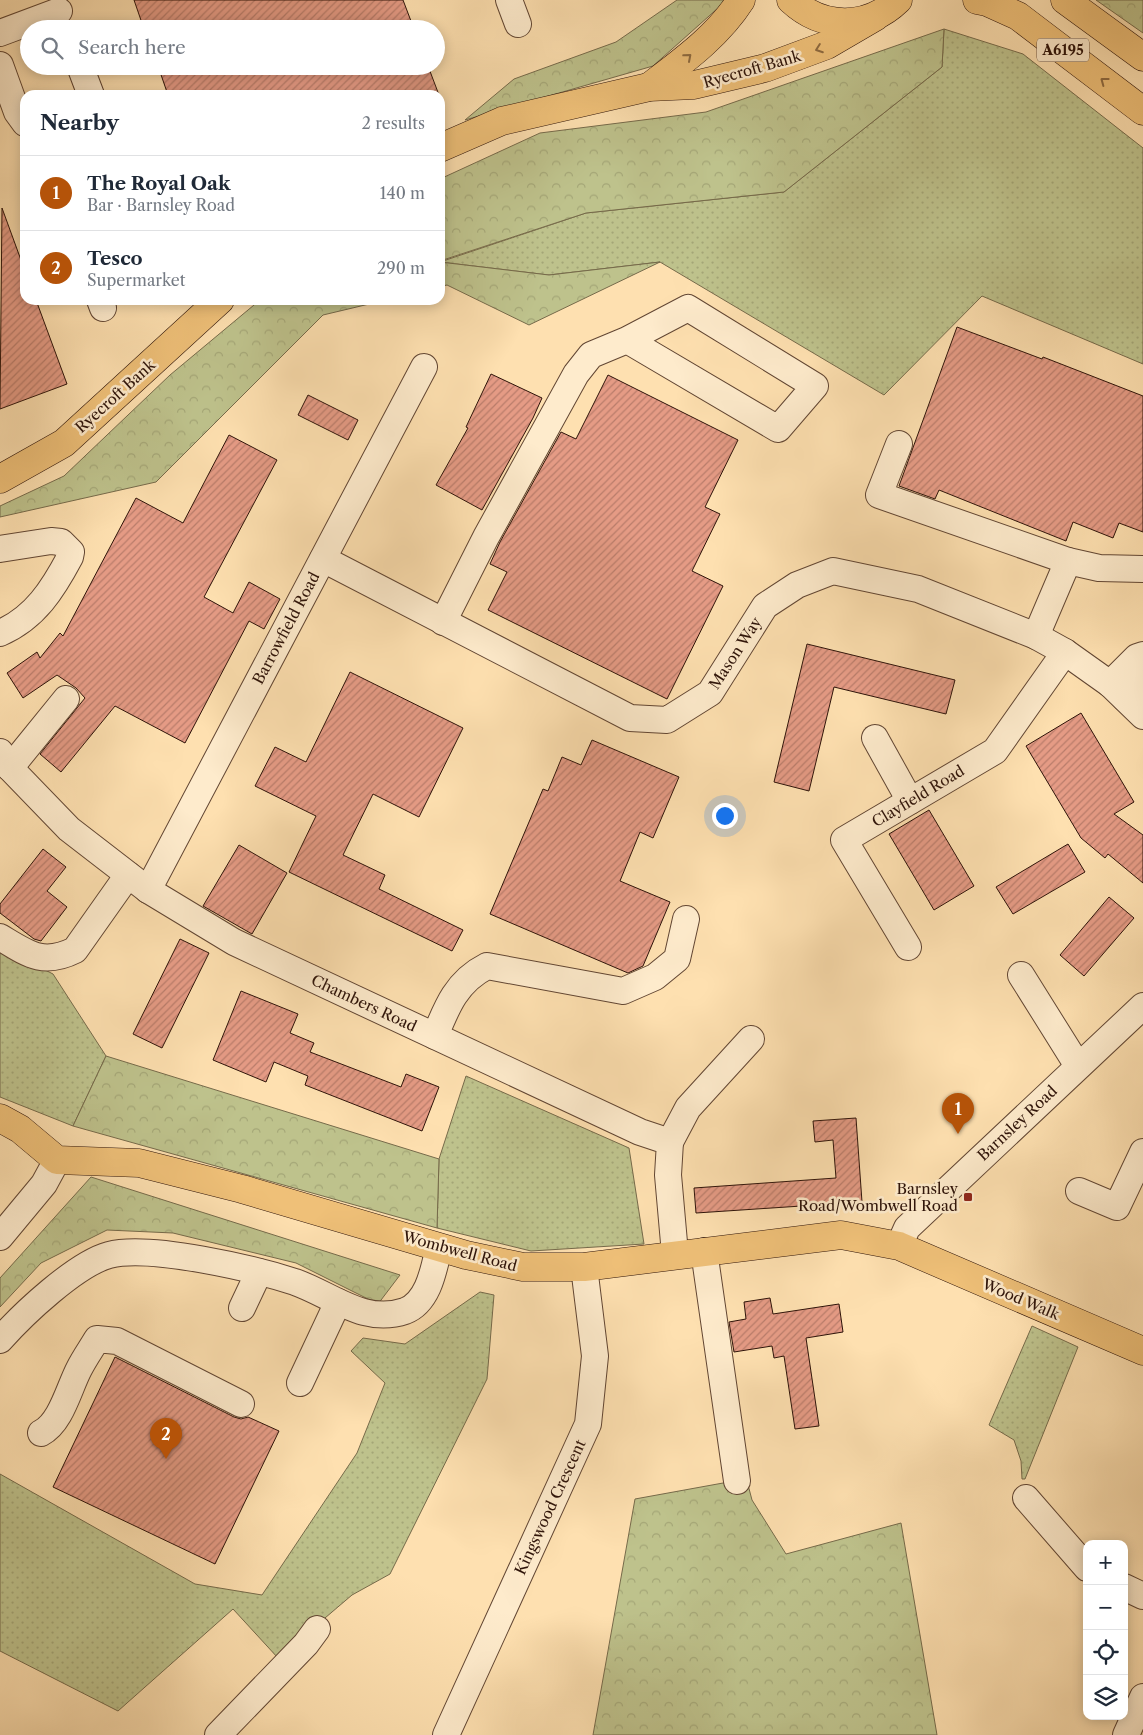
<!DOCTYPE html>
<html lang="en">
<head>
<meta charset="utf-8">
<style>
	:root { --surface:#fff; --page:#f2f2f3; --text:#1f2937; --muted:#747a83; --line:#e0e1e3; --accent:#b45309 }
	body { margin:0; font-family:"Libre Caslon Text",serif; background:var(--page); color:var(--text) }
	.controls { position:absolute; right:15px; bottom:15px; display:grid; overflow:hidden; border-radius:10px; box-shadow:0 2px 12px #0003 }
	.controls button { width:45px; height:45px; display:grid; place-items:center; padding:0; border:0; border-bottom:1px solid var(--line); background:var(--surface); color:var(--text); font:25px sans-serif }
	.you { position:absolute; left:724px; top:815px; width:18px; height:18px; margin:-12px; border:4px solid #fff; border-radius:50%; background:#1a73e8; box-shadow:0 0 0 8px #1a73e833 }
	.badge { display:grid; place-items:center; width:32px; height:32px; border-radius:50%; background:var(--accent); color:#fff; font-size:16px; font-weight:700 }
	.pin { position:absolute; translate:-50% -41px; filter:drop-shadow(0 1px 2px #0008) }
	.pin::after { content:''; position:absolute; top:26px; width:18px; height:15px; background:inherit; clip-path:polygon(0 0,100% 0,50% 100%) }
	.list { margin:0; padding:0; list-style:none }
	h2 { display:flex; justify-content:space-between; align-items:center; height:65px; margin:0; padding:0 20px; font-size:21px }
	h2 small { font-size:16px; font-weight:400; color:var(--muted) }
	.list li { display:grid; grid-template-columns:32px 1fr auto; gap:15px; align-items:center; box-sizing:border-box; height:75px; padding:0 20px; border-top:1px solid var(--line) }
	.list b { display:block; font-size:19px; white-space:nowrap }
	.list p { margin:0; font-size:16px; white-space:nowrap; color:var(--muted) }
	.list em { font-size:16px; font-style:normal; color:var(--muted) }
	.icon { flex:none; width:28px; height:28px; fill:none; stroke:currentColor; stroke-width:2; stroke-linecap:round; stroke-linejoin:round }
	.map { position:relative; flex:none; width:1143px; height:1735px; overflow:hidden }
	.search { position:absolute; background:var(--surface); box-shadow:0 2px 12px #0003; left:20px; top:20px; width:425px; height:55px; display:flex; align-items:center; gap:12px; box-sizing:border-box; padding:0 18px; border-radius:28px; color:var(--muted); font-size:19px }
	.panel { position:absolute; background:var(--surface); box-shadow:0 2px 12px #0003; left:20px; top:90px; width:425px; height:215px; border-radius:15px }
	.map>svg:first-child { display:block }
</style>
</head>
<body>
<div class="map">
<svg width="1143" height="1735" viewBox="0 0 1143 1735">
	<defs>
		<pattern id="grass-dots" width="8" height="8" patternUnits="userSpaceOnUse" patternTransform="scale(1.25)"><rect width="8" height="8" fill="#bec28c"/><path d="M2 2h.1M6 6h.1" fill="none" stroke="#a4a677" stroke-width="1.8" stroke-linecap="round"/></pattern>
		<pattern id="forest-crowns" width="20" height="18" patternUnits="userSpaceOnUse" patternTransform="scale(1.25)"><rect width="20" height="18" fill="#bec28c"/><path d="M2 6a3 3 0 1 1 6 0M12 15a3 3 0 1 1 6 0" fill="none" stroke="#a4a677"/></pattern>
		<pattern id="building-hatch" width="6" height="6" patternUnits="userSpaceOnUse" patternTransform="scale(1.25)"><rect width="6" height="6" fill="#e59b85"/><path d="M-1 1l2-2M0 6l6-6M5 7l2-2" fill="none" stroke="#ba7d6b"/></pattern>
	</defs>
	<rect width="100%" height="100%" fill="#fee0b0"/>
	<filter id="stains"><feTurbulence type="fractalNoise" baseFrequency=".004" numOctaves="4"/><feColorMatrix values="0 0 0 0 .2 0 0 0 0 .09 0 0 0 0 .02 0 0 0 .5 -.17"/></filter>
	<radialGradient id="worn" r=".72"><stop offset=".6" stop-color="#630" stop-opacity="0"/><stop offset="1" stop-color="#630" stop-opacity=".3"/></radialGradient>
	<!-- grass -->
	<g fill="url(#grass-dots)" stroke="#766a4a">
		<path d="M 944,29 L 1023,54 L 1143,148 L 1143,364 L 982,296 L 884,395 L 660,262 L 549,275 L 440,262 L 586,213 L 784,192 L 942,67 Z"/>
		<path d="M 0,947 L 53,974 L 106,1056 L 73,1126 L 0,1097 Z"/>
		<path d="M 466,1076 L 629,1148 L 644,1244 L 531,1251 L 437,1228 L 439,1159 Z"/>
		<path d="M 480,1292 L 494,1295 L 487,1379 L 390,1574 L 352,1595 L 278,1658 L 233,1609 L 118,1711 L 0,1651 L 0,1474 L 195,1584 L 262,1595 L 357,1453 L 385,1383 L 351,1351 L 363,1338 L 405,1344 Z"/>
		<path d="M 1032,1326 L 1078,1347 L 1025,1479 L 1022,1479 L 1021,1461 L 1014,1440 L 989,1425 Z"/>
	</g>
	<!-- forest -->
	<g fill="url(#forest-crowns)" stroke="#766a4a">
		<path d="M 677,0 L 727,0 L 653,66 L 465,120 L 514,79 L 616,42 Z"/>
		<path d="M 1096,0 L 1143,0 L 1143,33 Z"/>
		<path d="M 944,29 L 942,67 L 784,192 L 586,213 L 440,261 L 440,179 L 540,133 L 706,112 Z"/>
		<path d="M 440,262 L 549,275 L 660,262 L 529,325 L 447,285 L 440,287 Z"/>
		<path d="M 260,300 L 386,300 L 323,315 L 156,482 L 0,517 L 0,506 L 64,476 L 170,375 Z"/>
		<path d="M 106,1056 L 439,1159 L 437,1228 L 73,1126 Z"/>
		<path d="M 91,1177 L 400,1275 L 378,1304 L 296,1263 L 173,1233 L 107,1230 L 41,1263 L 0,1307 L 0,1278 Z"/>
		<path d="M 747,1481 L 752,1500 L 786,1554 L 901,1523 L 937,1735 L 593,1735 L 635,1499 L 723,1483 Z"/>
	</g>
	<!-- building -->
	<g fill="url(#building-hatch)" stroke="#2e1309">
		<path d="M 134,0 L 403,0 L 414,29 L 144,29 Z"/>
		<path d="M 158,66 L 428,66 L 439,95 L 168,95 Z"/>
		<path d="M 2,208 L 25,271 L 25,300 L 36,300 L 67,384 L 0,409 Z"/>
		<path d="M 957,327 L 1042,359 L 1043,357 L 1143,396 L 1143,532 L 1119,523 L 1113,538 L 1073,522 L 1066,541 L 939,490 L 935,499 L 899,486 Z"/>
		<path d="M 491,374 L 542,398 L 533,418 L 482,510 L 436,485 L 468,428 L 466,427 Z"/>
		<path d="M 608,375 L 738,440 L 705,507 L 720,514 L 692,571 L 723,586 L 667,699 L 488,610 L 507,572 L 490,564 L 500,542 L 561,432 L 576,439 Z"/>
		<path d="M 308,395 L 358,420 L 348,440 L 298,415 Z"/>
		<path d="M 229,435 L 277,460 L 204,597 L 233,613 L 249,582 L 280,599 L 264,629 L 249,621 L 185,743 L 115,706 L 61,772 L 40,754 L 85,698 L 76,688 L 57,675 L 23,698 L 7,673 L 37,652 L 40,658 L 60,633 L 63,636 L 136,498 L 183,523 Z"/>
		<path d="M 807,644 L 955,680 L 946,714 L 834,687 L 809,791 L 774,782 Z"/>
		<path d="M 350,672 L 463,728 L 419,817 L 373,794 L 343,855 L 385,875 L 379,889 L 463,930 L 452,951 L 289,872 L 316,816 L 255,786 L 275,747 L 306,762 Z"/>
		<path d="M 1081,713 L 1134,802 L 1114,814 L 1143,835 L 1143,883 L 1108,854 L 1105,858 L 1081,838 L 1026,746 Z"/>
		<path d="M 592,740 L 679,777 L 653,838 L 640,832 L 620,881 L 670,902 L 643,966 L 628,973 L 490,914 L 543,789 L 548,791 L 562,757 L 581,765 Z"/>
		<path d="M 929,810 L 974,886 L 934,910 L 889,834 Z"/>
		<path d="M 1068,844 L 1085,872 L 1013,914 L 996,887 Z"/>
		<path d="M 239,845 L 287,873 L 252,934 L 203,906 Z"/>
		<path d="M 43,849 L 66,867 L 47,891 L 67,907 L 41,941 L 34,939 L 0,913 L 0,904 Z"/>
		<path d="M 1109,897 L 1134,918 L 1084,976 L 1060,955 Z"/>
		<path d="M 180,939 L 209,953 L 162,1048 L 133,1034 Z"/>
		<path d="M 241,991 L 298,1014 L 290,1033 L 314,1043 L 310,1052 L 401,1087 L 406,1074 L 439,1087 L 422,1131 L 305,1085 L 308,1076 L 274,1062 L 266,1082 L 213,1060 Z"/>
		<path d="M 856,1118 L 862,1202 L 696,1213 L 694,1188 L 836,1178 L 833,1140 L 815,1142 L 813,1121 Z"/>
		<path d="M 770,1298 L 773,1314 L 839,1304 L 843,1332 L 806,1338 L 819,1426 L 795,1429 L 784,1356 L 774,1358 L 772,1346 L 734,1352 L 729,1322 L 746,1319 L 744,1302 Z"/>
		<path d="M 115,1357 L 234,1417 L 241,1419 L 248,1417 L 279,1431 L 215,1564 L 53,1487 Z"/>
	</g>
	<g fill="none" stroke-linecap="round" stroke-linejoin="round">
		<defs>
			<g id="minor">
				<path d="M 509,0 L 518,24"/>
				<path d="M 0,33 L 59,11"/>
				<path d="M 0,65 L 17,112 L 25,123"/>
				<path d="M 80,66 L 91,95"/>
				<path d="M 100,300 L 103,308"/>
				<path d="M 899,444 L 879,495 L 1068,561"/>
				<path d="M 0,549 L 51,541 L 61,542 L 71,552 L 70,557 C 53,589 35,618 0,633"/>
				<path d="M 323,559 L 630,718 L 667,720 L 710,693 L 765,606 L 797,585 L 833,571 L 918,589 L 1036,636 L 1065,652 L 1110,684 L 1143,716"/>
				<path d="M 443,622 L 486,537 L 576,374 L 591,355 L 627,340 L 688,308 L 815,386 L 778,429 L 627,340"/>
				<path d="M 1036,636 L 1068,561 L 1099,568 L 1143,569"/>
				<path d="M 1110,684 L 1137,657 L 1143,655"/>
				<path d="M 1125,698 L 1143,679"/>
				<path d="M 875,738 L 910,801"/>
				<path d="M 0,752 L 10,768 L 69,829 L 148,890 L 234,942 L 640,1132 L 670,1142 L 668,1175 L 675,1254"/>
				<path d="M 10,768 L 66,699"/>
				<path d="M 148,890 L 424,367"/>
				<path d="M 0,937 C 28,954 43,966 75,950 L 128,875"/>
				<path d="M 908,947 L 844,840 L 995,751 L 1065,652"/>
				<path d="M 1021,975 L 1078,1066"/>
				<path d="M 435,1036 C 447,1006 457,981 487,966 L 623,991 L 655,977 L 677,959 L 686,919"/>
				<path d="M 670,1142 L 688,1108 L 751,1039"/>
				<path d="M 1079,1191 L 1117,1207 L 1143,1152"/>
				<path d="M 0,1237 L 44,1184 L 57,1160"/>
				<path d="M 899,1246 L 907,1228 L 1143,1006"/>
				<path d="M 704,1251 L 737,1481"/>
				<path d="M 242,1308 L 259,1272"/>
				<path d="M 0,1340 C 23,1314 76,1264 109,1255 C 149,1244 255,1269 295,1282 C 332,1295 364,1325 405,1311 C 429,1302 434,1268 439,1247"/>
				<path d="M 300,1383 L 338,1302"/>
				<path d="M 41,1433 C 61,1423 69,1388 79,1369 C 84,1359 91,1349 97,1339 L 117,1341 L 241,1404"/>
				<path d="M 1026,1498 L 1087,1568"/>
				<path d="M 1124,1587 L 1143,1596"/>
				<path d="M 218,1735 L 306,1644 L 317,1629"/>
				<path d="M 446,1735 L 588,1424 L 595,1356 L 584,1267"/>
				<path d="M 1126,1735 L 1143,1697"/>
			</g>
			<g id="major">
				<path d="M 649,87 C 683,61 718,36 741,0"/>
				<path d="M 440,148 L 502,121 L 649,87 L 694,85 L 765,68 L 827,45 L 875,17"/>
				<path d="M 0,479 L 64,443 L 220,300"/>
				<path d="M 0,1118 L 20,1129 L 57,1160 L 139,1163 L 242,1189 L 466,1255 L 523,1267 L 584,1267 L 841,1235 L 899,1246 L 1143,1351"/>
			</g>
			<g id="highway">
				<path d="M 791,0 C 822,29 867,30 898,0"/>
				<path d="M 977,0 L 987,2 L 1018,16 L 1143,111"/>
				<path d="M 1065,0 L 1143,57"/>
			</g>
		</defs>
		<!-- minor casing -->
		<use href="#minor" stroke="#624633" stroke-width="28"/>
		<!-- major casing -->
		<use href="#major" stroke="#2e1309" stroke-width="29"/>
		<!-- highway casing -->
		<use href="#highway" stroke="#2e1309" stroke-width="29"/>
		<!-- minor -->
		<use href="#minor" stroke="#feebcc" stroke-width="26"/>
		<!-- major -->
		<use href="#major" stroke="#efc078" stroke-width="28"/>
		<!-- highway -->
		<use href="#highway" stroke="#efc078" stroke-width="28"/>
	</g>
	<!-- one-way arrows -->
	<defs><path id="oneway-chevron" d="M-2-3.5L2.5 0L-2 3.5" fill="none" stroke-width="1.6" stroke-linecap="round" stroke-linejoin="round" transform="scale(1.25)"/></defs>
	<g stroke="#8e6a40">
		<use href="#oneway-chevron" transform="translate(819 49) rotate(160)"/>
		<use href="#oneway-chevron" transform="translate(688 57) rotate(-41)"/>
		<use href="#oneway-chevron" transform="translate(1104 81) rotate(-143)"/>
	</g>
	<!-- markers -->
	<rect fill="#8f2418" stroke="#feebcc" stroke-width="2" x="963" y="1192" width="10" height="10" rx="2.5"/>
	<g text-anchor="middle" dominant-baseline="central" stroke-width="5" stroke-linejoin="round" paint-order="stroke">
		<!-- shield labels -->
		<rect fill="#feebcc" stroke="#6c5444" stroke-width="1" x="1037" y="38.5" width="52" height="23" rx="4"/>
		<g font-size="14" font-weight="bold" fill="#2e1309">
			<text x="1063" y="50">A6195</text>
		</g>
		<!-- street labels -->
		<g font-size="15" fill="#2e1309" stroke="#feebcc">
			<text transform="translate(752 69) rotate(-16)">Ryecroft Bank</text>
			<text transform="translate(115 396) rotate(-42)">Ryecroft Bank</text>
			<text transform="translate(286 628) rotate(-62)">Barrowfield Road</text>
			<text transform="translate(735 653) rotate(-57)">Mason Way</text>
			<text transform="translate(918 796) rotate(-31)">Clayfield Road</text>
			<text transform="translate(364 1003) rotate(25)">Chambers Road</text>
			<text transform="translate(1017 1123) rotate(-43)">Barnsley Road</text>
			<text transform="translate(460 1251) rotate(15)">Wombwell Road</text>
			<text transform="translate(1021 1299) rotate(23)">Wood Walk</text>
			<text transform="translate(550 1507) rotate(-65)">Kingswood Crescent</text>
		</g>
		<!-- poi labels -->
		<g font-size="15" fill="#2e1309" stroke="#feebcc" text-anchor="end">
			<text x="958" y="1188">Barnsley<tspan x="958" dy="17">Road/Wombwell Road</tspan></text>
		</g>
	</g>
	<rect width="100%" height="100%" filter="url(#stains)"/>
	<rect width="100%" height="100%" fill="url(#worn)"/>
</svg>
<div class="controls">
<button>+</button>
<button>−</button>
<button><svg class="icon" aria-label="locate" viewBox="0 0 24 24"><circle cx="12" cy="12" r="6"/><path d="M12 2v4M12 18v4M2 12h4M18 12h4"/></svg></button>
<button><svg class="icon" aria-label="layers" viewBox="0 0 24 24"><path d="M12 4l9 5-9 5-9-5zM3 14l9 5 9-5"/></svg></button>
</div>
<div class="you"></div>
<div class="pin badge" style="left:958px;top:1134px">1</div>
<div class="pin badge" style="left:166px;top:1459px">2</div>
<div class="search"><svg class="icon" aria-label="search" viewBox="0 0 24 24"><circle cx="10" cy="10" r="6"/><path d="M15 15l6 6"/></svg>Search here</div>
<section class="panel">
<h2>Nearby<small>2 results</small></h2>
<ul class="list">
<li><span class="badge">1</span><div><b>The Royal Oak</b><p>Bar · Barnsley Road</p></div><em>140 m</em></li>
<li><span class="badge">2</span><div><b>Tesco</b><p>Supermarket</p></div><em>290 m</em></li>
</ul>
</section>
</div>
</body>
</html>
